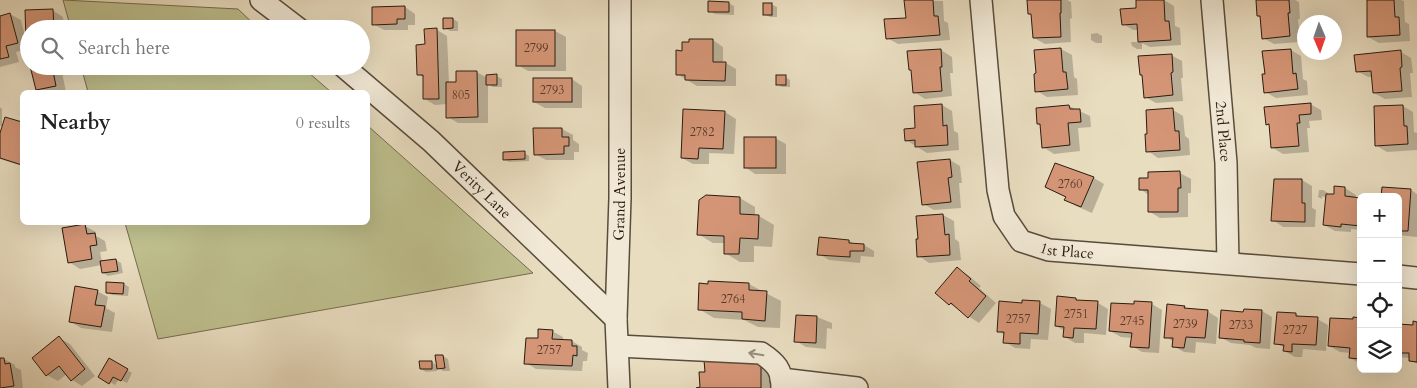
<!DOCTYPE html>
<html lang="en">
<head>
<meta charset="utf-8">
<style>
	:root { --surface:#fff; --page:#f2f2f2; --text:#222; --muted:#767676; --line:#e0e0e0 }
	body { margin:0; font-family:Cardo,serif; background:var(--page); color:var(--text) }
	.controls { position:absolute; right:15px; bottom:15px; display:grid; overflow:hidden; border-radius:8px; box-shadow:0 5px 20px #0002 }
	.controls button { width:45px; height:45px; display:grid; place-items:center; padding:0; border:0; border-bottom:1px solid var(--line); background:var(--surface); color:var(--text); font:25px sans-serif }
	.compass { position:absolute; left:1297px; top:15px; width:45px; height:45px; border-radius:50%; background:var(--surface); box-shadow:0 5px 20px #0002; rotate:178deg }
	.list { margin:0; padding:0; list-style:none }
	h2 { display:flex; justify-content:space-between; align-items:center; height:65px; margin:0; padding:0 20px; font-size:21px }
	h2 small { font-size:16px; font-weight:400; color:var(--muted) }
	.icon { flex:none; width:28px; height:28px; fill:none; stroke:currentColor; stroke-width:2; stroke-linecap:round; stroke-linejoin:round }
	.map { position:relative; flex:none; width:1417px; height:388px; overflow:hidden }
	.search { position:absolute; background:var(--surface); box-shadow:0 5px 20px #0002; left:20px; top:20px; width:350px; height:55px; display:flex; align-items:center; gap:12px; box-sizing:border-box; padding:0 18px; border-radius:28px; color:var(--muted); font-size:19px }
	.panel { position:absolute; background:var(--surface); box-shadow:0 5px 20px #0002; left:20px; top:90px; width:350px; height:135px; border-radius:8px }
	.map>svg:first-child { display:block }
</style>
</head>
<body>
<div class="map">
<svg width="1417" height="388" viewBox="0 0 1417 388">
	<rect width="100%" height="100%" fill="#e9ddc0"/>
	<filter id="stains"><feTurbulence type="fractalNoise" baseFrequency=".004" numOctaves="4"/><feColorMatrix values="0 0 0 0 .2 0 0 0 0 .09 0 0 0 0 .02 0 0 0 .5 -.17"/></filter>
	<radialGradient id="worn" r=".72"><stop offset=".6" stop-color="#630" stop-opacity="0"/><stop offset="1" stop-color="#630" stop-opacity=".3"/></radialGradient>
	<!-- green -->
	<g fill="#bebf8d" stroke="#746d4e">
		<path d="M 63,0 L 238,9 L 259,29 L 71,29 Z"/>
		<path d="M 81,66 L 301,66 L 331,92 L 88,92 Z"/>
		<path d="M 368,126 L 533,273 L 158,339 L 125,223 L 368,222 Z"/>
	</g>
	<!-- shadow -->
	<g fill="#0003">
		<path d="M 906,0 L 943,1 L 944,21 L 948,23 L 950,40 L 898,44 L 887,38 L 907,19 Z"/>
		<path d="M 1029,0 L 1067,0 L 1071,2 L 1072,18 L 1070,19 L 1071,42 L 1045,44 L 1034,38 L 1032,15 L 1030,13 Z"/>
		<path d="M 1157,0 L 1164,0 L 1174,6 L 1175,26 L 1180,28 L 1181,45 L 1150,47 L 1142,43 L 1142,49 L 1137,49 L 1132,46 L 1131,42 L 1137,42 L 1139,43 L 1138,30 L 1133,30 L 1123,24 L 1138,9 Z"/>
		<path d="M 1257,0 L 1295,0 L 1299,2 L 1300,19 L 1298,19 L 1300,42 L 1274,44 L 1263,38 L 1262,18 L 1258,16 Z"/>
		<path d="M 1368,0 L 1401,0 L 1404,1 L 1405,22 L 1409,24 L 1410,41 L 1379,43 L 1368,37 Z"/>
		<path d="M 728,3 L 734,6 L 734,15 L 715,14 L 710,11 Z"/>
		<path d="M 771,4 L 777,7 L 777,17 L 770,17 L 764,14 Z"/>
		<path d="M 405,7 L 415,14 L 415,25 L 408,25 L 408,30 L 384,30 L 373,24 Z"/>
		<path d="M 52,10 L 63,17 L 64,29 L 29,29 L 26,12 Z"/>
		<path d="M 10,14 L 21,20 L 28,49 L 16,52 L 19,62 L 0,67 L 0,16 Z"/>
		<path d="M 453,19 L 458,22 L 458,31 L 450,31 L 444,28 Z"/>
		<path d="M 437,30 L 447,36 L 449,83 L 457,83 L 477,72 L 487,78 L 496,76 L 502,79 L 502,87 L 493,87 L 488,84 L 488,123 L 458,123 L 448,117 L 447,104 L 435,105 L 425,99 L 424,78 L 418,74 L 426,45 Z"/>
		<path d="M 555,31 L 566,37 L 566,71 L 528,71 L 518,65 Z"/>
		<path d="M 1097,33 L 1102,36 L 1102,43 L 1096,43 L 1091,40 L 1091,34 Z"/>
		<path d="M 713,40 L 723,47 L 723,63 L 726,63 L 736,69 L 736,86 L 697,86 L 677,74 Z"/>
		<path d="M 1061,49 L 1072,55 L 1074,77 L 1077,79 L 1078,95 L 1047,97 L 1037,91 Z"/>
		<path d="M 941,50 L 952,57 L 953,73 L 950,73 L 952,96 L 925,99 L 914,92 Z"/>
		<path d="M 1291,50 L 1301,56 L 1303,79 L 1307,81 L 1308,95 L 1276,98 L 1265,92 L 1266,75 Z"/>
		<path d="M 1401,52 L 1411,58 L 1413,73 L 1410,73 L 1412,97 L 1385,99 L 1374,93 L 1373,77 L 1368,77 L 1357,71 Z"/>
		<path d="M 1171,55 L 1182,61 L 1183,78 L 1181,78 L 1183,101 L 1156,103 L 1145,97 L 1144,76 L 1141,75 Z"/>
		<path d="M 32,66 L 61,67 L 66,92 L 43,92 L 37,89 Z"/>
		<path d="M 785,77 L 790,80 L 790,87 L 782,87 L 777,84 Z"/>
		<path d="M 572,79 L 582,86 L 582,108 L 545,108 L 534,102 Z"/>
		<path d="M 1310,104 L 1321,110 L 1322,120 L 1309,121 L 1310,128 L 1307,128 L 1309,152 L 1283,154 L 1273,148 L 1271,126 L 1267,124 Z"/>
		<path d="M 942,105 L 952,111 L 954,131 L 958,133 L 959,150 L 927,153 L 906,140 Z"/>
		<path d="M 1069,106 L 1090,116 L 1091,127 L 1078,128 L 1080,151 L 1054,154 L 1043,147 L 1041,125 L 1038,124 Z"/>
		<path d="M 1403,106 L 1413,112 L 1414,132 L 1417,133 L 1417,150 L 1387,152 L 1377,146 Z"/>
		<path d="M 0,107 L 2,109 L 2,126 L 0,126 Z"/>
		<path d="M 1173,110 L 1183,116 L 1185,136 L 1189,139 L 1190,155 L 1158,158 L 1148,151 Z"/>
		<path d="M 725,112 L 736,119 L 734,154 L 709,153 L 709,164 L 693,164 L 682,158 Z"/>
		<path d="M 6,118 L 22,123 L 22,166 L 0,159 L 0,134 Z"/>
		<path d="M 562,129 L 573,135 L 573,140 L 579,144 L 579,152 L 574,152 L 574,160 L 546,160 L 535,154 Z"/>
		<path d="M 775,138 L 786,144 L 786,174 L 755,174 L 745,167 Z"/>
		<path d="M 524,153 L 529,156 L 529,161 L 509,162 L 504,159 Z"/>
		<path d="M 950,160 L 960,166 L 962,183 L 959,183 L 961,208 L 934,210 L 923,204 Z"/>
		<path d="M 1180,173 L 1191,179 L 1191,193 L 1188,193 L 1188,217 L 1160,218 L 1150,212 L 1149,195 L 1140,189 L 1149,179 Z"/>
		<path d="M 1094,178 L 1104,184 L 1092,213 L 1076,206 L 1066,200 L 1067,197 L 1046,187 Z"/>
		<path d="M 1302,180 L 1312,186 L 1312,208 L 1316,210 L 1315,227 L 1283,227 L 1273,220 Z"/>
		<path d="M 1345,188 L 1356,195 L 1355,198 L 1361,199 L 1361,230 L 1351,229 L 1351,232 L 1335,231 L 1324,225 L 1326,198 L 1322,196 L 1322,199 L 1318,197 L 1319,190 L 1323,190 L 1328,193 L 1328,195 L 1335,195 Z"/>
		<path d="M 1383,188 L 1411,190 L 1417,194 L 1417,237 L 1398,235 L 1398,197 Z"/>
		<path d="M 706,196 L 740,198 L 755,207 L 755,216 L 759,216 L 774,225 L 772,247 L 754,246 L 754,262 L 740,262 L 725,253 L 725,243 L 713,243 L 698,234 Z"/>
		<path d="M 943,215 L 954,221 L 955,239 L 959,242 L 961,260 L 929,263 L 919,256 Z"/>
		<path d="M 85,226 L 96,232 L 96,236 L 105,241 L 107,251 L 100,252 L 102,262 L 116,260 L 121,263 L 123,273 L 108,276 L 103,273 L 102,265 L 80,269 L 69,262 Z"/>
		<path d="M 849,241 L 855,244 L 864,245 L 874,251 L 874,257 L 861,256 L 860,263 L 829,260 L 819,254 Z"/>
		<path d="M 958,269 L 968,275 L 981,286 L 979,288 L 996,303 L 979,323 L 950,304 Z"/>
		<path d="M 124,284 L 129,287 L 128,296 L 112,295 L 107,292 Z"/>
		<path d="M 749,284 L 781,301 L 780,328 L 758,327 L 744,320 L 714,318 L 699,309 Z"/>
		<path d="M 97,291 L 108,297 L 106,308 L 115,313 L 112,332 L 81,328 L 71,322 Z"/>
		<path d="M 1058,298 L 1098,303 L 1108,309 L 1106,335 L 1084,333 L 1084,343 L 1075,343 L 1065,337 L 1065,331 L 1056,326 Z"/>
		<path d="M 1023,301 L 1040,303 L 1051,309 L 1048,340 L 1031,339 L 1030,349 L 1015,348 L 1005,342 L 1005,335 L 998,331 L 1023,304 Z"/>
		<path d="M 1152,304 L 1162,310 L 1159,353 L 1142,352 L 1132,346 L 1132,338 L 1121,337 L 1110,331 L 1135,305 Z"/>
		<path d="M 1184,307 L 1189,310 L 1207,311 L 1218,318 L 1216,344 L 1196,342 L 1195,353 L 1184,352 L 1173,346 L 1174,342 L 1166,337 Z"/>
		<path d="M 1262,311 L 1272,317 L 1270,349 L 1256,348 L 1250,345 L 1231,343 L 1220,337 L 1245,313 Z"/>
		<path d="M 1295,314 L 1301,317 L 1317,319 L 1328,325 L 1326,351 L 1303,349 L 1302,357 L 1295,357 L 1284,351 L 1285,348 L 1276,343 Z"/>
		<path d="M 817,317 L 832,323 L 832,329 L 827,328 L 826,349 L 806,347 L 796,341 Z"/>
		<path d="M 1361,319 L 1361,364 L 1350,358 L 1350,353 L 1340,352 L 1329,346 L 1354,321 Z"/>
		<path d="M 1417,323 L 1417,364 L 1410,360 L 1410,358 L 1398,357 L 1398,325 L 1414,326 Z"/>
		<path d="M 552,331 L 563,337 L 563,340 L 572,341 L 582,347 L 582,350 L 588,353 L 587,361 L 583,361 L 582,371 L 536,369 L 526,363 L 539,340 Z"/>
		<path d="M 59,338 L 70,344 L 95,376 L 82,386 L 72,380 L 67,374 L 58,381 L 47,375 Z"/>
		<path d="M 437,356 L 443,356 L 448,359 L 450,371 L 443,371 L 437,367 L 437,371 L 426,372 L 421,369 L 431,362 L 438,366 Z"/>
		<path d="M 0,359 L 4,359 L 15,365 L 15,367 L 21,370 L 23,388 L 0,388 Z"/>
		<path d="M 110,360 L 132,373 L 127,383 L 119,379 L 115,385 L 100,376 Z"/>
		<path d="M 760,360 L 775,369 L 776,388 L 701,388 Z"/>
	</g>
	<!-- building -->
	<g fill="#d59677" stroke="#291b10">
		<path d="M 904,0 L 933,0 L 934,16 L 938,16 L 940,35 L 886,39 L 884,19 L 906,18 Z"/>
		<path d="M 1027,0 L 1061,0 L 1061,13 L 1060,13 L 1061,37 L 1033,38 L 1031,14 L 1028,14 Z"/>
		<path d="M 1136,0 L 1164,0 L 1165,21 L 1169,21 L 1171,40 L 1138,42 L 1137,24 L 1122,25 L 1120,9 L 1136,8 Z"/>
		<path d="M 1256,0 L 1289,0 L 1290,13 L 1288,13 L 1290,36 L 1262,39 L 1260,16 L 1257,16 Z"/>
		<path d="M 1367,0 L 1394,0 L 1395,17 L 1399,17 L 1400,35 L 1367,37 Z"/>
		<path d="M 708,1 L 729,2 L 729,12 L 708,12 Z"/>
		<rect x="763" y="3" width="9" height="12"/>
		<path d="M 405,6 L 405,19 L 397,19 L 397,24 L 372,25 L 372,7 Z"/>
		<path d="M 53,9 L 54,29 L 29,29 L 29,40 L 26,40 L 25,10 Z"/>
		<path d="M 10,13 L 18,43 L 6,46 L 9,57 L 0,59 L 0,16 Z"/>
		<path d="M 443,18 L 453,18 L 453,28 L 443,29 Z"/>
		<path d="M 437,28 L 439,99 L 423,99 L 423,75 L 417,75 L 416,45 L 425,44 L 424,29 Z"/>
		<rect x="516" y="30" width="39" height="36"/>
		<path d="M 689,39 L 713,39 L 713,62 L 726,62 L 725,81 L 685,80 L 685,75 L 676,75 L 676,50 L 682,51 L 682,42 L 689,42 Z"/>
		<path d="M 1061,48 L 1063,72 L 1066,72 L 1068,89 L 1035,92 L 1034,74 L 1036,73 L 1034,50 Z"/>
		<path d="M 941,49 L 942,67 L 940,67 L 942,91 L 913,93 L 911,70 L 909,70 L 907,51 Z"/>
		<path d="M 1291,49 L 1293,74 L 1296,73 L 1298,89 L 1264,93 L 1262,74 L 1265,74 L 1262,51 Z"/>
		<path d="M 1401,50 L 1402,67 L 1400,68 L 1402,91 L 1373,93 L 1371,71 L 1356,72 L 1354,55 Z"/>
		<path d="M 1172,54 L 1173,72 L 1171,73 L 1173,95 L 1144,98 L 1142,75 L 1140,75 L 1138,56 Z"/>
		<path d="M 30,66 L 52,66 L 56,86 L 36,90 Z"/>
		<path d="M 456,71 L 477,71 L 478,117 L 446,118 L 446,82 L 456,82 Z"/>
		<path d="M 497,74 L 497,85 L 486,85 L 486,75 Z"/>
		<rect x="776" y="75" width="10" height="10"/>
		<rect x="533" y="78" width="39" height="24"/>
		<path d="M 1311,103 L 1311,114 L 1299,115 L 1300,123 L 1297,123 L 1299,146 L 1271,148 L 1269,124 L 1266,125 L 1264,107 Z"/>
		<path d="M 942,104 L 943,126 L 947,125 L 948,145 L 915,147 L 915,140 L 905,141 L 904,129 L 915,128 L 914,106 Z"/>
		<path d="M 1069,105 L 1070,109 L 1080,109 L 1081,122 L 1068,123 L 1070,145 L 1042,148 L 1040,124 L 1037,124 L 1036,108 Z"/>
		<path d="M 1403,105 L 1404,126 L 1407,126 L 1408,144 L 1375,146 L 1374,106 Z"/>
		<path d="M 1173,108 L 1175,131 L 1179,131 L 1180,150 L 1146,152 L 1145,134 L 1147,134 L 1146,110 Z"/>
		<path d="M 683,109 L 725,111 L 723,149 L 699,148 L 698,159 L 681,158 Z"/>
		<path d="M 5,117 L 22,122 L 22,165 L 0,158 L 0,133 Z"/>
		<path d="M 533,128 L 562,128 L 562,137 L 569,137 L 569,146 L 564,146 L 564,154 L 534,155 Z"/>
		<rect x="744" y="137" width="32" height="31"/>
		<path d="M 525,151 L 525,159 L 503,160 L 503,152 Z"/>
		<path d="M 950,159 L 952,177 L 948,178 L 951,202 L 922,205 L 917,162 Z"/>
		<path d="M 1055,163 L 1094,177 L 1081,207 L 1064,200 L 1066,197 L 1045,187 Z"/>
		<path d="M 1180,171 L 1181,188 L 1178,188 L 1178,212 L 1148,212 L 1148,190 L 1139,190 L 1139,178 L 1148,178 L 1148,172 Z"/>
		<path d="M 1274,179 L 1302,179 L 1302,203 L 1305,203 L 1305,222 L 1271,221 Z"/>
		<path d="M 1334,186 L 1345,187 L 1345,196 L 1361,198 L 1361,226 L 1341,224 L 1341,227 L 1323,225 L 1326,194 L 1334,194 Z"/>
		<path d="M 1382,187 L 1411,189 L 1408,231 L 1398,231 L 1398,197 L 1381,197 Z"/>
		<path d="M 706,195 L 740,197 L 740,214 L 759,215 L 758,239 L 740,238 L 739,254 L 724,254 L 724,236 L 697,235 L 699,200 Z"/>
		<path d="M 943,214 L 945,235 L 949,234 L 950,255 L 917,257 L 916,239 L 918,239 L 916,216 Z"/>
		<path d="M 85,224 L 87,234 L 95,233 L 97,245 L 90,246 L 92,259 L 68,263 L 62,228 Z"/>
		<path d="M 819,237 L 849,240 L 849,243 L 864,244 L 864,251 L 850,251 L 850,257 L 817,255 Z"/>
		<path d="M 116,259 L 118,271 L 102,273 L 100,261 Z"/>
		<path d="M 957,267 L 971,279 L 969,281 L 986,296 L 968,318 L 951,303 L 949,305 L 935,293 Z"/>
		<path d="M 708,281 L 749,283 L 749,290 L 767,291 L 765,321 L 742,319 L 742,312 L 698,310 L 699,283 L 708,284 Z"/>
		<path d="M 106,282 L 124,283 L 123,294 L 106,293 Z"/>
		<path d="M 75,286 L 98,290 L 95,305 L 105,306 L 101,327 L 69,322 Z"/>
		<path d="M 1057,296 L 1076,298 L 1076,300 L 1098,301 L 1096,329 L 1074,328 L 1073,338 L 1063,337 L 1064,327 L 1055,326 Z"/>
		<path d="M 1022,300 L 1040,301 L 1038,334 L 1020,333 L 1020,344 L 1003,343 L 1004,332 L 997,332 L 999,301 L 1022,303 Z"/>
		<path d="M 1134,301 L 1152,302 L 1149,348 L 1130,347 L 1132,333 L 1109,331 L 1111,303 L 1134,304 Z"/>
		<path d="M 1167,304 L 1185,306 L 1184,308 L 1208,310 L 1205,338 L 1186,337 L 1184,348 L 1172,347 L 1173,338 L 1164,338 Z"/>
		<path d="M 1244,309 L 1262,310 L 1260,343 L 1244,342 L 1244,340 L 1219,338 L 1221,310 L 1243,312 Z"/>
		<path d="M 1277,312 L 1296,313 L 1296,316 L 1318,317 L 1316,345 L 1292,344 L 1292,352 L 1283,351 L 1284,345 L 1274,344 Z"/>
		<path d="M 796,315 L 817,316 L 816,343 L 794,342 Z"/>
		<path d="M 1353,317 L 1361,318 L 1360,359 L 1349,358 L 1350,348 L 1328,346 L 1330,318 L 1353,319 Z"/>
		<path d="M 1413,321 L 1417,322 L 1417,362 L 1409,361 L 1409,353 L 1398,353 L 1398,324 L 1413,325 Z"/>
		<path d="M 538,329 L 553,330 L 552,339 L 572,340 L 572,346 L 577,346 L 577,356 L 573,355 L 572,366 L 524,364 L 526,338 L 538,338 Z"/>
		<path d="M 59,336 L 85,369 L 71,381 L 59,366 L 46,376 L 32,358 Z"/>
		<path d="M 435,355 L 443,355 L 445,368 L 437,369 Z"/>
		<path d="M 0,358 L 4,358 L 5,364 L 10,363 L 14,386 L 0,388 Z"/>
		<path d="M 109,358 L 128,369 L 121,381 L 113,377 L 109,384 L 98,377 Z"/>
		<path d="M 761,359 L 761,388 L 696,388 L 700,387 L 699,372 L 705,372 L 704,360 Z"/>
		<path d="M 419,361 L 432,361 L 432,369 L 420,369 Z"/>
	</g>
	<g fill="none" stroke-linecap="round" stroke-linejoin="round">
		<defs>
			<g id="minor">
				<path d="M 261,0 L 299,29"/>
				<path id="s1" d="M 981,0 L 998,190 L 1004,216 L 1021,241 L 1049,250 L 1361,274"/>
				<path id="s2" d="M 1212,0 L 1226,163 L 1228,263"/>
				<path id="s3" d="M 343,66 L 431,141 L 616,319"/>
				<path d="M 1398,276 L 1417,278"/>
				<path d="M 618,346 L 761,353 C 776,363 782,369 782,388"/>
				<path d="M 781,379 L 857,388"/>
				<path id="s4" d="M 619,388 L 616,319 L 620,198 L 620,0"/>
			</g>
		</defs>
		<!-- minor casing -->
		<use href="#minor" stroke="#594c3c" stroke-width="24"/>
		<!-- minor -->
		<use href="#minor" stroke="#f1e9d6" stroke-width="21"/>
	</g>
	<!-- one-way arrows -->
	<defs><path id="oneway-shaft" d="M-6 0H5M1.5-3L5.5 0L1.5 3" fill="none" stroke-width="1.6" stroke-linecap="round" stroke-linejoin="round" transform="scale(1.25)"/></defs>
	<use stroke="#978c7d" href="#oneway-shaft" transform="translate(756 354) rotate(-171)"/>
	<g text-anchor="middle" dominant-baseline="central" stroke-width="4.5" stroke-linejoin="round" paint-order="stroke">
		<!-- number labels -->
		<g font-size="12" fill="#543a2a">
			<text x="536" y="48">2799</text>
			<text x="552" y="90">2793</text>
			<text x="461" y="95">805</text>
			<text x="702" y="132">2782</text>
			<text x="1070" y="184">2760</text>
			<text x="733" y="299">2764</text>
			<text x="1076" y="314">2751</text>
			<text x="1018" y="319">2757</text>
			<text x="1132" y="321">2745</text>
			<text x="1185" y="324">2739</text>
			<text x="1241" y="325">2733</text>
			<text x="1295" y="330">2727</text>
			<text x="549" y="350">2757</text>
		</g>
		<!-- street labels -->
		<g font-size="15" fill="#291b10" stroke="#f1e9d6">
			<text stroke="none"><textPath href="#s2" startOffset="132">2nd Place</textPath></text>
			<text stroke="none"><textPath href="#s3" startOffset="186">Verity Lane</textPath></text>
			<text stroke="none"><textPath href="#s4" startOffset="194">Grand Avenue</textPath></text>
			<text stroke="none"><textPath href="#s1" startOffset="295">1st Place</textPath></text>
		</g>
	</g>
	<rect width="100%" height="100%" filter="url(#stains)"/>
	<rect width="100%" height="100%" fill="url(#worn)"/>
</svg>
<div class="controls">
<button>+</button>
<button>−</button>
<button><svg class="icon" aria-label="locate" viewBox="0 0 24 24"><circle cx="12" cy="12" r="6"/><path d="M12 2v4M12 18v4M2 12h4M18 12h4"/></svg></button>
<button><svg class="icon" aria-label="layers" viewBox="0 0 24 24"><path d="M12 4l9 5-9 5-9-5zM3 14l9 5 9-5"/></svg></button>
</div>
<svg class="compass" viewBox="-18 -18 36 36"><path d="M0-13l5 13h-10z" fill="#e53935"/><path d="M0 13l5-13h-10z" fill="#767676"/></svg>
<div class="search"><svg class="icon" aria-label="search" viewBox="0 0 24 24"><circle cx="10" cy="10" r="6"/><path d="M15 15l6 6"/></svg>Search here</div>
<section class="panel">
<h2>Nearby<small>0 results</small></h2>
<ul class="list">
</ul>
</section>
</div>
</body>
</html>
